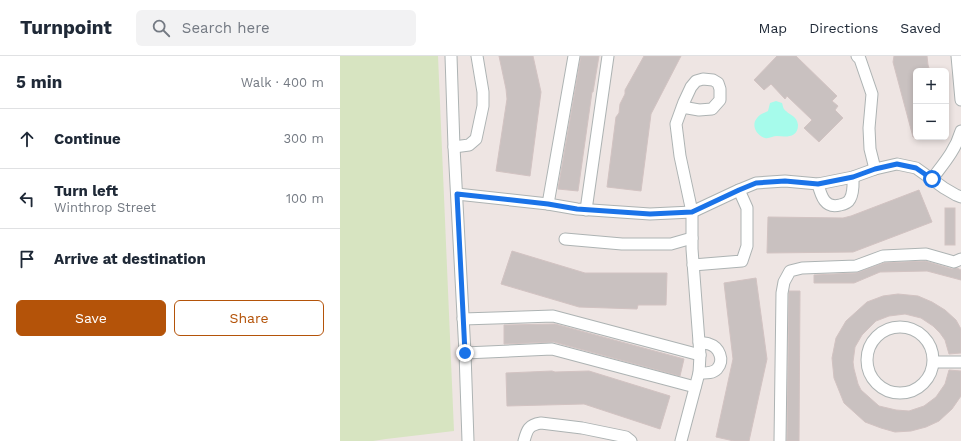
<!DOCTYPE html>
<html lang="en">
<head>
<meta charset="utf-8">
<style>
	:root { --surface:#fff; --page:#f2f2f3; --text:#1f2937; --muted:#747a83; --line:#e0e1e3; --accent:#b45309 }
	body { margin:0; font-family:"Work Sans",sans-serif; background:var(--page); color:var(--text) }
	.controls { position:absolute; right:12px; top:12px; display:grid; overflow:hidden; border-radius:6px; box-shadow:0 2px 6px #0003 }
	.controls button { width:36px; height:36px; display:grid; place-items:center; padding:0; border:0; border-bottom:1px solid var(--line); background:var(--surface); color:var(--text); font:20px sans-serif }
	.stop { position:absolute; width:12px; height:12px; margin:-9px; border:3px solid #1a73e8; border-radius:50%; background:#fff }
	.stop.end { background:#1a73e8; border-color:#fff; box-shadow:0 1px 4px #0008 }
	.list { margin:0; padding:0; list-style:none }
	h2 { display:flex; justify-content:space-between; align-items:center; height:52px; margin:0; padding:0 16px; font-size:17px }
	h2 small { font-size:13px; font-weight:400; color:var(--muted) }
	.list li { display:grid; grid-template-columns:26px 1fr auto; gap:12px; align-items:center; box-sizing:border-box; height:60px; padding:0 16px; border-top:1px solid var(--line) }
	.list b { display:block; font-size:15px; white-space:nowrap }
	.list p { margin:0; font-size:13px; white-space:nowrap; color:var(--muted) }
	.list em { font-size:13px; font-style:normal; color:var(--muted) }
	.actions { display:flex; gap:8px; padding:12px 16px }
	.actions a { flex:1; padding:9px 0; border:1px solid var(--accent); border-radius:6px; text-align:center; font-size:14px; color:var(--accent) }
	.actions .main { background:var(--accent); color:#fff }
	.icon { flex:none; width:22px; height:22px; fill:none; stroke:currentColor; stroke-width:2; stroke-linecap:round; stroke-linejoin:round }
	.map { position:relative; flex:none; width:621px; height:385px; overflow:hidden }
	header { display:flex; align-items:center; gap:24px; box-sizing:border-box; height:56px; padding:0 20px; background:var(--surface); border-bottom:1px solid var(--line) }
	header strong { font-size:19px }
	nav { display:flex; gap:22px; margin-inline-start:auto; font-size:14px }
	.search { width:280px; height:36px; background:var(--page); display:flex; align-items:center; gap:10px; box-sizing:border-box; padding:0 14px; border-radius:6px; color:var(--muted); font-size:15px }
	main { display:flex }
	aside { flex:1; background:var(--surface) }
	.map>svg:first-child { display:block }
</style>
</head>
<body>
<header>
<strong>Turnpoint</strong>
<div class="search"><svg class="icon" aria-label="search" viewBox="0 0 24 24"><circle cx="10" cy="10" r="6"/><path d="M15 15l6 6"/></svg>Search here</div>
<nav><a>Map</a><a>Directions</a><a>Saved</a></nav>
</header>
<main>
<aside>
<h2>5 min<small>Walk · 400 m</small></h2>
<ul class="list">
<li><svg class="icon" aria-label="ahead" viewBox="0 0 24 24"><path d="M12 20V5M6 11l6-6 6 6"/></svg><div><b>Continue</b></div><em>300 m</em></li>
<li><svg class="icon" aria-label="left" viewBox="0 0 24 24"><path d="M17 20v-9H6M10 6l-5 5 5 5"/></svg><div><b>Turn left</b><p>Winthrop Street</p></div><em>100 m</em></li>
<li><svg class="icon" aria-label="arrive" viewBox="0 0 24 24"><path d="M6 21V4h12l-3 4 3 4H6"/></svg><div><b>Arrive at destination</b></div></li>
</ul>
<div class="actions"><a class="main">Save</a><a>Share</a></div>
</aside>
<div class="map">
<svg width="621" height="385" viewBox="0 0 621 385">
	<rect width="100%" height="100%" fill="#eee5e3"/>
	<!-- green -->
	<path fill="#d7e4c1" d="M 0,0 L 98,0 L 114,375 L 46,383 L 33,385 L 0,385 Z"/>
	<!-- water -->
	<path fill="#a6fbeb" d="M 436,45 L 442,47 C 443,50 443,53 446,55 C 451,60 457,60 458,69 C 458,82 446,81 437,80 C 433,80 429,83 425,82 C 416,79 411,69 417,62 C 420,58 424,57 428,55 L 430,47 Z"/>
	<!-- building -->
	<g fill="#c9c1c0" stroke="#d2c3c2">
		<path d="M 159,0 L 193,0 L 201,36 L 190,120 L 156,115 L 167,43 L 166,33 Z"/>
		<path d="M 241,0 L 259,0 L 253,36 L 252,36 L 238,135 L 218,133 Z"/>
		<path d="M 304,0 L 341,0 L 311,58 L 301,135 L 267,131 L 276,61 L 279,57 L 280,48 L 285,38 L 285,34 Z"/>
		<path d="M 437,0 L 456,0 L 497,40 L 492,45 L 498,50 L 495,54 L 503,62 L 479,86 L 464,72 L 472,64 L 447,40 L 445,43 L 431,28 L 424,34 L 414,24 Z"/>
		<path d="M 554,0 L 587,0 L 588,9 L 590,15 L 576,15 L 576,81 L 573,81 L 553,6 Z"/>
		<path d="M 579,134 L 592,166 L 513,196 L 427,197 L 428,161 L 503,162 L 511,160 Z"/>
		<rect x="605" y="152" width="10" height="37"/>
		<path d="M 172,195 L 245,217 L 327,217 L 326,249 L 298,249 L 297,253 L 239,251 L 161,228 Z"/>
		<path d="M 585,205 L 612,213 L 617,212 L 621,214 L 621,224 L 587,215 L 540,216 L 514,227 L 474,227 L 474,219 L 516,217 L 544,207 Z"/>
		<path d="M 416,222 L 427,303 L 409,385 L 394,385 L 376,381 L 393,303 L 384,227 Z"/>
		<path d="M 449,235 L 460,235 L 459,385 L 447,385 Z"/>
		<path d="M 558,238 L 578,240 L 592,246 L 605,254 L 616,264 L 621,273 L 621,297 L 609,298 L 605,284 L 600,277 L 593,270 L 581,262 L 565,258 L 549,260 L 536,265 L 522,279 L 515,291 L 513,306 L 514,313 L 518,328 L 521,334 L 539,350 L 556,354 L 569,355 L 584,350 L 596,341 L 605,328 L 609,314 L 621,315 L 621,340 L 612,353 L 599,365 L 586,371 L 571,375 L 555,376 L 541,372 L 525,366 L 504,347 L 494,322 L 492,302 L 496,282 L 506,265 L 527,246 L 543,240 Z"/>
		<path d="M 215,268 L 344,303 L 340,320 L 214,286 L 164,288 L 164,269 Z"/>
		<path d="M 212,315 L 215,316 L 249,315 L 330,340 L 320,373 L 244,348 L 167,350 L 166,317 Z"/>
	</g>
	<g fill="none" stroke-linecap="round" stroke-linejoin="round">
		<defs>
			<g id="minor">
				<path d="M 111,0 L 114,91 L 125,297 L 128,385"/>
				<path d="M 517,0 L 520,3 L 532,38 L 529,72 L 530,93 L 535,113"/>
				<path d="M 617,0 L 621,44"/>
				<path d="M 114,91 L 129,89 L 136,83 L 143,50 L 143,36 L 137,0"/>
				<path d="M 592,123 C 604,107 615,95 621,75"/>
				<path d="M 478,128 C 481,140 485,153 500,149 C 505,148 508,147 510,143 C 514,136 513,128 513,121"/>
				<path d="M 117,138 L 208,148 L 237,153 L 310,158 L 352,156 L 399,134 L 416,127 L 445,125 L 478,128 L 513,121 L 535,113 L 557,108 L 576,112 L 604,132 L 616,139 L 621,141"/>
				<path d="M 208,148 L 234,0"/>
				<path d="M 246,154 L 268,0"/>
				<path d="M 225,183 L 282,188 L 331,188 L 352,182"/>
				<path d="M 353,209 L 402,205 L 407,190 L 407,152 L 399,134"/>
				<path d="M 123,263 L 213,260 L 360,299"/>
				<circle cx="560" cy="304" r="33"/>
				<path d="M 125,297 L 212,293 L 355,331"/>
				<path d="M 594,306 L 621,306"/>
				<path d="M 359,317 C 365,317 372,318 377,313 C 385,304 379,291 369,288 C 366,287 362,287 359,286"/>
				<path d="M 184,385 C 187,374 188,369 201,367 L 242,372 L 286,381 L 291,385"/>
				<path d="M 341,385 L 359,317 L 360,299 L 352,193 L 352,156 L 340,100 L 336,68 L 344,46 L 351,31 L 356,25 L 363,23 L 373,24 L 378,27 L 380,33 L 380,44 L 372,53 L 359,54 L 342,51"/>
				<path d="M 440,385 L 442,237 L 444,226 L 450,215 L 462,212 L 516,210 L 543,200 L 586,198 L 614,206 L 621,203"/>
			</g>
		</defs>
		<!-- minor casing -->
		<use href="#minor" stroke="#adb3b3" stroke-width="13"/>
		<!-- minor -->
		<use href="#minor" stroke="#fff" stroke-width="11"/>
	</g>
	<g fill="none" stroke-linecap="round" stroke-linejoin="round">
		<!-- route -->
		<path stroke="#1a73e8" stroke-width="5" d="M 125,297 L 117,138 L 208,148 L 237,153 L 310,158 L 352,156 L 399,134 L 416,127 L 445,125 L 478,128 L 513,121 L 535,113 L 557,108 L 576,112 L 592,123"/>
	</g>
</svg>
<div class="controls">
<button>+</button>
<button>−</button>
</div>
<div class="stop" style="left:592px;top:123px"></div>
<div class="stop end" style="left:125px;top:297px"></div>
</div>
</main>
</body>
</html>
